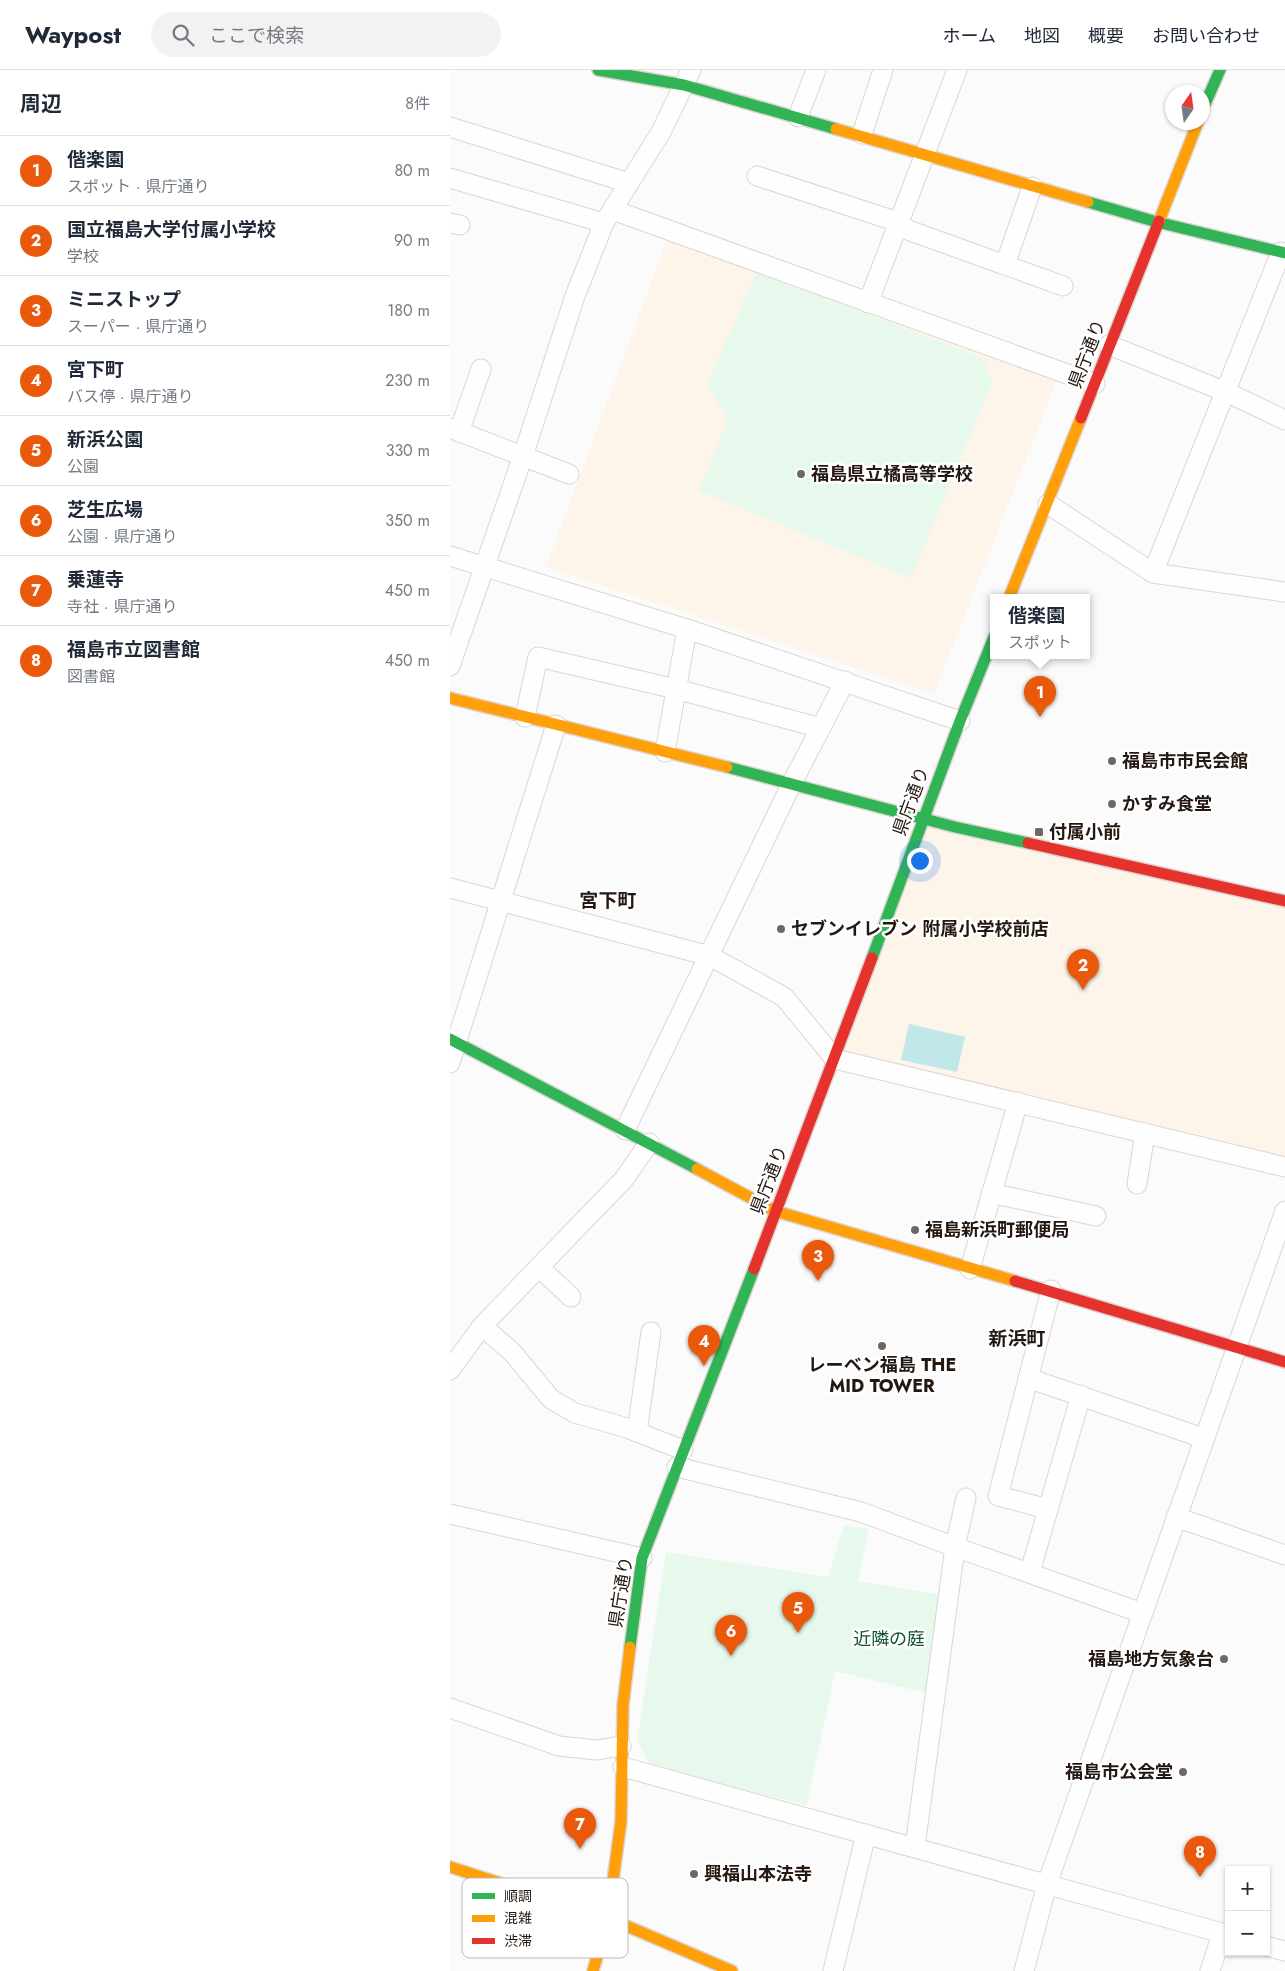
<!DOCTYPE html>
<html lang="ja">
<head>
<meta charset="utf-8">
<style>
	:root { --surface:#fff; --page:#f2f2f3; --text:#1f2937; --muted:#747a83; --line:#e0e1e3; --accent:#ea580c }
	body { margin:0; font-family:Jost,"Noto Sans JP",sans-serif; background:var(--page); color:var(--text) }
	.controls { position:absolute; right:15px; bottom:15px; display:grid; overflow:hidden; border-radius:0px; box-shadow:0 1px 4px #0004 }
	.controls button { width:45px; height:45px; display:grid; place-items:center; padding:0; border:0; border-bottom:1px solid var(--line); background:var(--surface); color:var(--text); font:25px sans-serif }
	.compass { position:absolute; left:715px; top:15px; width:45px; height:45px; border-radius:50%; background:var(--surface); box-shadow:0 1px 4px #0004; rotate:13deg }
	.you { position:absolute; left:469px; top:790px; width:18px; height:18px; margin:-12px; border:4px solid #fff; border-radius:50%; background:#1a73e8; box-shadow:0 0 0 8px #1a73e833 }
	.badge { display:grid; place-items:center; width:32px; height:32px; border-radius:50%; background:var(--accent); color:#fff; font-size:16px; font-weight:700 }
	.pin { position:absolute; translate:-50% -41px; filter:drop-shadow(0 1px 2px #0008) }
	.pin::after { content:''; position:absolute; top:26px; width:18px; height:15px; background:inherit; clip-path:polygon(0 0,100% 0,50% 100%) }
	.popup { position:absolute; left:540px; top:524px; width:100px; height:65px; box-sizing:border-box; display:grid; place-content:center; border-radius:0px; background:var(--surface); filter:drop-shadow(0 1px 4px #0005); font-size:16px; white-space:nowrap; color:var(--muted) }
	.popup b { font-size:19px; color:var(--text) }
	.popup::after { content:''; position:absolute; left:50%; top:100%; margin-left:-10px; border:10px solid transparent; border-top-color:var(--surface) }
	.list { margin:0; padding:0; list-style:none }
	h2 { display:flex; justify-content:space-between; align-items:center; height:65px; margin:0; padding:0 20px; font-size:21px }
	h2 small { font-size:16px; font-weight:400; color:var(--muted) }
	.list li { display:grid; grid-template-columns:32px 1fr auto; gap:15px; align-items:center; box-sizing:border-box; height:70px; padding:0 20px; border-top:1px solid var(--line) }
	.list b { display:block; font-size:19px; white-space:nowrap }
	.list p { margin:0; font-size:16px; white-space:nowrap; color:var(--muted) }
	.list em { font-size:16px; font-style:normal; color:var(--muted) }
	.icon { flex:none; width:28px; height:28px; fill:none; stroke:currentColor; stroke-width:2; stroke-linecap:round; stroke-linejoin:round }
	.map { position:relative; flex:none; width:835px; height:1901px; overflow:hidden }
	header { display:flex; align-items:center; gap:30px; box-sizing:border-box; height:70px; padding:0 25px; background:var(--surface); border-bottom:1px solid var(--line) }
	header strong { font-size:24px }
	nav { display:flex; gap:28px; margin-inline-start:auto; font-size:18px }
	.search { width:350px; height:45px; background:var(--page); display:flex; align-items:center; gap:12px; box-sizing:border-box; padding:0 18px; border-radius:28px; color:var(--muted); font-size:19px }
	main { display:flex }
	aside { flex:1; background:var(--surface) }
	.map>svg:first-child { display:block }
</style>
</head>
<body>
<header>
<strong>Waypost</strong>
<div class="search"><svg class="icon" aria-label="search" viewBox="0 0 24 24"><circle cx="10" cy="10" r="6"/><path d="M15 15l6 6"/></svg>ここで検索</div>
<nav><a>ホーム</a><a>地図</a><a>概要</a><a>お問い合わせ</a></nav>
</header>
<main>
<aside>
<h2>周辺<small>8件</small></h2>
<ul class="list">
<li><span class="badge">1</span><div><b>偕楽園</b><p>スポット · 県庁通り</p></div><em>80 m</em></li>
<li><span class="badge">2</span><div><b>国立福島大学付属小学校</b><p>学校</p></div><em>90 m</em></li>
<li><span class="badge">3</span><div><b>ミニストップ</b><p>スーパー · 県庁通り</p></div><em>180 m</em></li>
<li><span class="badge">4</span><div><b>宮下町</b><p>バス停 · 県庁通り</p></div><em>230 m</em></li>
<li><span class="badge">5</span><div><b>新浜公園</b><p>公園</p></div><em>330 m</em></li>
<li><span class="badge">6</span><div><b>芝生広場</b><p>公園 · 県庁通り</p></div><em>350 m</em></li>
<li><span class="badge">7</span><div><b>乗蓮寺</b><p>寺社 · 県庁通り</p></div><em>450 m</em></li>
<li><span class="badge">8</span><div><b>福島市立図書館</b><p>図書館</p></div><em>450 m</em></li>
</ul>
</aside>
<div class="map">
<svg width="835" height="1901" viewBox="0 0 835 1901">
	<rect width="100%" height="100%" fill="#fbfbfb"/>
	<!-- education -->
	<g fill="#fdf4ea">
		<path d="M 217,170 L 607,310 L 484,624 L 96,497 Z"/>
		<path d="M 473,747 L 835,831 L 835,1097 L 385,989 Z"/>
	</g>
	<!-- green -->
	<g fill="#e6f9ec">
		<path d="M 307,202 L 533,288 L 542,313 L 461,508 L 249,421 L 278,349 L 257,315 Z"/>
		<path d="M 394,1455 L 419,1459 L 408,1511 L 498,1526 L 485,1625 L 385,1601 L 357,1735 L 201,1697 L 187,1671 L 216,1482 L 378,1507 Z"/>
	</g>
	<!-- water -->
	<path fill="#c0e7e9" d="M 459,954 L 515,967 L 507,1002 L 451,990 Z"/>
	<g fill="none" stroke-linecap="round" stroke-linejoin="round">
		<defs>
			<g id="street">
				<path d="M 348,47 L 366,0"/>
				<path d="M 0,57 L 179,113"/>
				<path d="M 412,64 L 433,0"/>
				<path d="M 307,106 L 448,152 L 458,160 L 555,195 L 582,117"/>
				<path d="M 0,108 L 154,153"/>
				<path d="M 163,140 L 645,314"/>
				<path d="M 0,153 L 10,155"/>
				<path d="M 555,195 L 613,216"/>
				<path d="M 418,233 L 507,0"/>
				<path d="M 659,275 L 776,322 L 835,350"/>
				<path d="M 0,358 L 119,404"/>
				<path d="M 9,362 L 31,299"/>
				<path d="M 598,434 L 703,503 L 835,522"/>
				<path d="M 0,486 L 237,559 L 510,651"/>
				<path d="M 703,503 L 831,182"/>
				<path d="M 0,596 L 73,386 L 125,226 L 154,153 L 211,62 L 241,0"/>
				<path d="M 75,647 L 88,587 L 226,619 L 371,658"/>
				<path d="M 215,682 L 237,559"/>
				<path d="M 0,818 L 260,886 L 334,927 L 385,989 L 835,1097"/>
				<path d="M 0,993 L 106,655"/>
				<path d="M 175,1060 L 342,713 L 395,611"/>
				<path d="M 687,1114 L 695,1063"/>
				<path d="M 541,1123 L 646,1146"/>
				<path d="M 89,1197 L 121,1227"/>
				<path d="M 520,1199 L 568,1032"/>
				<path d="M 32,1256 L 62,1282 L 101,1329 L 125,1343 L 177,1358 L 233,1380"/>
				<path d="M 0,1300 L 32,1256 L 174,1109 L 199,1073"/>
				<path d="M 578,1308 L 753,1368"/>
				<path d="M 187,1362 L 201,1262"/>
				<path d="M 227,1397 L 411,1442 L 505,1477 L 692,1543"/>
				<path d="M 598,1439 L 548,1426 L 601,1220"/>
				<path d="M 0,1444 L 192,1488"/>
				<path d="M 726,1447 L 835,1485"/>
				<path d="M 580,1502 L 631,1325"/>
				<path d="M 0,1638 L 109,1676 L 147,1680 L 171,1676"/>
				<path d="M 173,1697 L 779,1865"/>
				<path d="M 465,1777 L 505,1477 L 516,1428"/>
				<path d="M 816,1876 L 835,1881"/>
				<path d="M 383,1901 L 416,1764"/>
				<path d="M 574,1901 L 597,1814 L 835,1141"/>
				<path d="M 760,1901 L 772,1864"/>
			</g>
			<g id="fast">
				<path d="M 148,0 L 234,15 L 386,59"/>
				<path d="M 752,41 L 770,0"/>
				<path d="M 638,132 L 707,152 L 835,183"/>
				<path d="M 277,697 L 505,757 L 578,773"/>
				<path d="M 422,888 L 510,651 L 544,567"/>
				<path d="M 0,969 L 247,1099"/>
				<path d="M 180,1577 L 192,1488 L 304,1199"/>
			</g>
			<g id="slow">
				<path d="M 386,59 L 638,132"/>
				<path d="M 709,151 L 748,52"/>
				<path d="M 559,528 L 631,348"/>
				<path d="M 0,628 L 277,697"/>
				<path d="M 247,1099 L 325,1141 L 565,1211"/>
				<path d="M 0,1797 L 158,1848 L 282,1901"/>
				<path d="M 143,1901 L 158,1848 L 171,1751 L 173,1635 L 180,1577"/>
			</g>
			<g id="jam">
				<path d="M 631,348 L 709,151"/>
				<path d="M 578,773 L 835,831"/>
				<path d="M 304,1199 L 422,888"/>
				<path d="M 565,1211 L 835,1292"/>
			</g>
		</defs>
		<!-- street casing -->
		<use href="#street" stroke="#ddd5d2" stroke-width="21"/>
		<!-- fast casing -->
		<use href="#fast" stroke="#ddd5d2" stroke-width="14"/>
		<!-- slow casing -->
		<use href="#slow" stroke="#ddd5d2" stroke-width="14"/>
		<!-- jam casing -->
		<use href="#jam" stroke="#ddd5d2" stroke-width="14"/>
		<!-- street -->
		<use href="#street" stroke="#fefefe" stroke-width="19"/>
		<!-- fast -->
		<use href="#fast" stroke="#30b455" stroke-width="11"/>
		<!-- slow -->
		<use href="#slow" stroke="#ff9f0a" stroke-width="11"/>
		<!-- jam -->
		<use href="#jam" stroke="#e5322d" stroke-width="11"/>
	</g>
	<!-- markers -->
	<g fill="#706763" stroke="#fff" stroke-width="2">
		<circle cx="351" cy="404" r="5"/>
		<circle cx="662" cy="691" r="5"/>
		<circle cx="662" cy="734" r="5"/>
		<rect x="584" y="757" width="10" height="10" rx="2.5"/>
		<circle cx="331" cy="859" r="5"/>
		<circle cx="465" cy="1160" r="5"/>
		<circle cx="432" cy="1276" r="5"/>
		<circle cx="774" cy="1589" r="5"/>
		<circle cx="733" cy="1702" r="5"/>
		<circle cx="244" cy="1804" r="5"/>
	</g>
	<g text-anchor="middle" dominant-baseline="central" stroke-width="5" stroke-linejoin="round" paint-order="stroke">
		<!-- street labels -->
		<g font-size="18" fill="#251811" stroke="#fff">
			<text transform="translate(637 284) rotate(-69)">県庁通り</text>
			<text transform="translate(461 731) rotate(-70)">県庁通り</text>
			<text transform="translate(319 1110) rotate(-69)">県庁通り</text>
			<text transform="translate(171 1522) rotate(-81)">県庁通り</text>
		</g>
		<!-- poi labels -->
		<g font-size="18" font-weight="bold" fill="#251811" stroke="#fff" text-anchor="start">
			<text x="361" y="404">福島県立橘高等学校</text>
			<text x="672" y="691">福島市市民会館</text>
			<text x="672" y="734">かすみ食堂</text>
			<text x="599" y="762">付属小前</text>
			<text x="341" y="859">セブンイレブン 附属小学校前店</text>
			<text x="475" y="1160">福島新浜町郵便局</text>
			<text x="432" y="1295" text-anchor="middle">レーベン福島 THE<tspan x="432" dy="21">MID TOWER</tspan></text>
			<text x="764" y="1589" text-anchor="end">福島地方気象台</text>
			<text x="723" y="1702" text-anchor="end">福島市公会堂</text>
			<text x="254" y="1804">興福山本法寺</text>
		</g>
		<!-- park labels -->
		<g font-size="18" fill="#105332" stroke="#fff">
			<text x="439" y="1569">近隣の庭</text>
		</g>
		<!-- neighbourhood labels -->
		<g font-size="19" font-weight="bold" fill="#251811" stroke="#fff">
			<text x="158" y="830">宮下町</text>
			<text x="567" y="1268">新浜町</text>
		</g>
	</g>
	<!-- legend -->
	<rect x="12" y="1808" width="166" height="80" rx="8" fill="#fff" stroke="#bebab8" stroke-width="1"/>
	<rect x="22" y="1823" width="23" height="6" fill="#30b455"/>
	<rect x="22" y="1845" width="23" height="7" fill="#ff9f0a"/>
	<rect x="22" y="1868" width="23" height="6" fill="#e5322d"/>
	<g font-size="14" fill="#251811">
		<text x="54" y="1831">順調</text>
		<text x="54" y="1853">混雑</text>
		<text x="54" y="1876">渋滞</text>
	</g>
</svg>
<div class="controls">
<button>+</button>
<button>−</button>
</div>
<svg class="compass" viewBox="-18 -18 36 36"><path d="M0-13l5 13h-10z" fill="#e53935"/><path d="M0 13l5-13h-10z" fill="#747a83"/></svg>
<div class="you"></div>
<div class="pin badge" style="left:590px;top:647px">1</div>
<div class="popup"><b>偕楽園</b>スポット</div>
<div class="pin badge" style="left:633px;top:920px">2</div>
<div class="pin badge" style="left:368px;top:1211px">3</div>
<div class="pin badge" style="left:254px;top:1296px">4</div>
<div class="pin badge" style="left:348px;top:1563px">5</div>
<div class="pin badge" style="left:281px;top:1586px">6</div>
<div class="pin badge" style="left:130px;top:1779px">7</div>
<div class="pin badge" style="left:750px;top:1807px">8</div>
</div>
</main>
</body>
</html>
